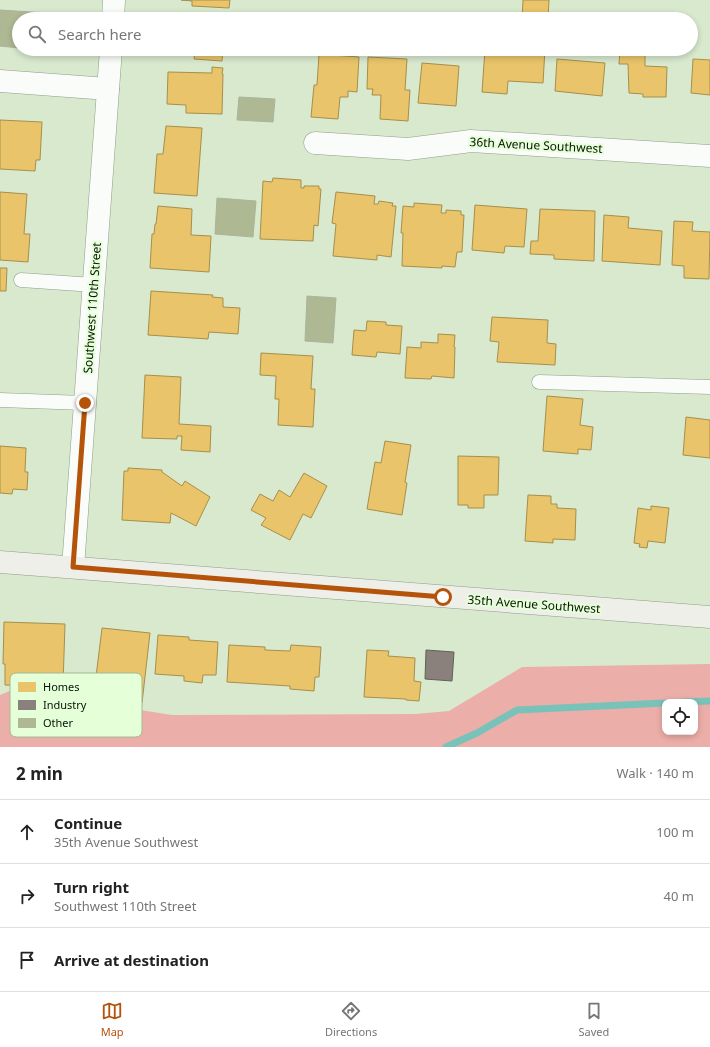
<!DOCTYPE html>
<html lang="en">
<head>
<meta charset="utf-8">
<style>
	:root { --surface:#fff; --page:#f2f2f2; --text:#222; --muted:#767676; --line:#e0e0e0; --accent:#b45309 }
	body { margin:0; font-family:"Noto Sans",sans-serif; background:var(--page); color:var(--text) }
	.controls { position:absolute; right:12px; bottom:12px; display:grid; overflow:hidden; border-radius:8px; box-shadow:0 2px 6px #0003 }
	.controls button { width:36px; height:36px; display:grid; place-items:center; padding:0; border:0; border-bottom:1px solid var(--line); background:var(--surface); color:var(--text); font:20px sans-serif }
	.stop { position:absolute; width:12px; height:12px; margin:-9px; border:3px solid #b45309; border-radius:50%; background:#fff }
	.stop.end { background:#b45309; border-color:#fff; box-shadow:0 1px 4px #0008 }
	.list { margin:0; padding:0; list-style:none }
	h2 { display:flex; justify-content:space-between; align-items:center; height:52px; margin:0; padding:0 16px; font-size:17px }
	h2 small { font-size:13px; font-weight:400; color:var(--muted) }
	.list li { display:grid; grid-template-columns:26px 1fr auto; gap:12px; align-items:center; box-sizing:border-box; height:64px; padding:0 16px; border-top:1px solid var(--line) }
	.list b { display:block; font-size:15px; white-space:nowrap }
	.list p { margin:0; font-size:13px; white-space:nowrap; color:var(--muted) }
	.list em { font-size:13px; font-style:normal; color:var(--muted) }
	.icon { flex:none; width:22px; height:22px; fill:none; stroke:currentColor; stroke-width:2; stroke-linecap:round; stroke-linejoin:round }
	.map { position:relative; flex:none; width:710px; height:747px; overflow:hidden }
	.search { position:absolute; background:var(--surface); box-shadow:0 2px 6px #0003; left:12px; right:12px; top:12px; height:44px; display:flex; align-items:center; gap:10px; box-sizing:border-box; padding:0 14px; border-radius:22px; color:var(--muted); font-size:15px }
	.sheet { height:244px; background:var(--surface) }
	nav { display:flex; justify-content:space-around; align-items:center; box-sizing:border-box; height:56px; border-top:1px solid var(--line); background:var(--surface); font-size:11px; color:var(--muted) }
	nav a { display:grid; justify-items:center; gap:2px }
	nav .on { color:var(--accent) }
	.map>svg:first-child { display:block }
</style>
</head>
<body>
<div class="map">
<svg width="710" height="747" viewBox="0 0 710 747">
	<rect width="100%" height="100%" fill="#d8e9ce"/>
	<!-- forest -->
	<path fill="#ebaea9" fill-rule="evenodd" d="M 710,664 L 710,747 L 0,747 L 0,695 L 12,690 L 172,715 L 416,714 L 449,711 L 522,667 ZM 665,702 L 695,702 L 695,732 L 665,732 Z"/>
	<!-- homes -->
	<g fill="#e9c46a" stroke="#a68f4b">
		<path d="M 181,0 L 230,0 L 229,8 L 192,6 L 192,1 Z"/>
		<path d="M 523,0 L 549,0 L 548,19 L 522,19 Z"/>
		<path d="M 198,14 L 229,15 L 228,19 L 198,19 Z"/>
		<path d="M 195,49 L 223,49 L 222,61 L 194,59 Z"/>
		<path d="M 485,49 L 545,49 L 543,83 L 508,81 L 507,94 L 482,92 Z"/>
		<path d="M 620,49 L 631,49 L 631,54 L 645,55 L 645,66 L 667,67 L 666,97 L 643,97 L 643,94 L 629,93 L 628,64 L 619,64 Z"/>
		<path d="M 319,54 L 359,57 L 357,92 L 348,91 L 348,97 L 340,97 L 338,119 L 311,117 L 314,85 L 317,85 Z"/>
		<path d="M 368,57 L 407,59 L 405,90 L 410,90 L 408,121 L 380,119 L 381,95 L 372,95 L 373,89 L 367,89 Z"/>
		<path d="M 557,59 L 605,63 L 602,96 L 555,91 Z"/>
		<path d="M 693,59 L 710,60 L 710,95 L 691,93 Z"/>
		<path d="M 422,63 L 459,66 L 456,106 L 418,103 Z"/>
		<path d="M 212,67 L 223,68 L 222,74 L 223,74 L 222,114 L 186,113 L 186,105 L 167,104 L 168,72 L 212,73 Z"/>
		<path d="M 0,120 L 42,122 L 40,160 L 36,160 L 35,171 L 0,169 Z"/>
		<path d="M 166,126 L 202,128 L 197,196 L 154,193 L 157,154 L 163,154 Z"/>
		<path d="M 273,178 L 301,180 L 301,188 L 304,188 L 304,186 L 319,186 L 319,189 L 321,189 L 318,226 L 314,225 L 313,241 L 260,239 L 263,181 L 272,182 Z"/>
		<path d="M 0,192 L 27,194 L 24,234 L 30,234 L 28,262 L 0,260 Z"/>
		<path d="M 336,192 L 375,196 L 374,204 L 378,204 L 379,201 L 393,203 L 392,206 L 396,206 L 391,257 L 377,255 L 377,260 L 333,256 L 336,224 L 332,223 Z"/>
		<path d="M 414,203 L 442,205 L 441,213 L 446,213 L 446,210 L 461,211 L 461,215 L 464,215 L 462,252 L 457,252 L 455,267 L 442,266 L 442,268 L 402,266 L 403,233 L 401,233 L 403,206 L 414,207 Z"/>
		<path d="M 475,205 L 527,209 L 524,247 L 505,246 L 504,253 L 472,250 Z"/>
		<path d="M 158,206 L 192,209 L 191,235 L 211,236 L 209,272 L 150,268 L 152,234 L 154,234 L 155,224 L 156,224 Z"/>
		<path d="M 540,209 L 595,211 L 594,261 L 554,259 L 554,255 L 530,254 L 531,241 L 538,241 Z"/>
		<path d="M 604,215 L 629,217 L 628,228 L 662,231 L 660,265 L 602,261 Z"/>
		<path d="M 674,221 L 693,222 L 692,231 L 710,232 L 709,279 L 684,278 L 684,266 L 672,265 Z"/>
		<path d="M 0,268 L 7,268 L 6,291 L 0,291 Z"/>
		<path d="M 151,291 L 213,295 L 212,297 L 223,298 L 223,307 L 240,308 L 238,334 L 209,332 L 208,339 L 148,335 Z"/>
		<path d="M 492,317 L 548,320 L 547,343 L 556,344 L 555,365 L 497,362 L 499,342 L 490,341 Z"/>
		<path d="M 367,321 L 386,322 L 386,325 L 402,326 L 400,354 L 377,352 L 376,357 L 352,355 L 354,330 L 366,331 Z"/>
		<path d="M 438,334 L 455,335 L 454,347 L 455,347 L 454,378 L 432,376 L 431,379 L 405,378 L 407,347 L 421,348 L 421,342 L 438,343 Z"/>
		<path d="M 261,353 L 313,356 L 311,389 L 315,389 L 313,427 L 278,425 L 279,399 L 275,399 L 276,376 L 260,375 Z"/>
		<path d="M 145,375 L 181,377 L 179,424 L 211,426 L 210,452 L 181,450 L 182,436 L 177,436 L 177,439 L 142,438 Z"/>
		<path d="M 547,396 L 583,399 L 580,425 L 593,427 L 591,450 L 578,449 L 578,454 L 543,451 Z"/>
		<path d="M 686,417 L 710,420 L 710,458 L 683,455 Z"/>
		<path d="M 385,441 L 411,445 L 405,482 L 407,483 L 402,515 L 367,509 L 375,462 L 381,463 Z"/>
		<path d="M 0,446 L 26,448 L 25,472 L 28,472 L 27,490 L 13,489 L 12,494 L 0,493 Z"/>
		<path d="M 458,456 L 499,457 L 498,495 L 484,495 L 484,508 L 468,508 L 468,505 L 458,505 Z"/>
		<path d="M 128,468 L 162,470 L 162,472 L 182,486 L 185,481 L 210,497 L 196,526 L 171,513 L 170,523 L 122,520 L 124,471 L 128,471 Z"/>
		<path d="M 304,473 L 327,486 L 311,518 L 303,514 L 290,540 L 261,525 L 266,518 L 251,510 L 260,494 L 273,501 L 279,490 L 290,497 Z"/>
		<path d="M 528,495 L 551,496 L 551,504 L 557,504 L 557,508 L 576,509 L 575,540 L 553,539 L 553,543 L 525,541 Z"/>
		<path d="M 651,506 L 669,508 L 665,543 L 648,541 L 647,548 L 639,547 L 640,544 L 634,543 L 638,508 L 651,510 Z"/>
		<path d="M 4,622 L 65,624 L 63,685 L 54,684 L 47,678 L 30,678 L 30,686 L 5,685 L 5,664 L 3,664 Z"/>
		<path d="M 102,628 L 150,633 L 142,703 L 96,698 L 98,685 L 95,685 Z"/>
		<path d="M 158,635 L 189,637 L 189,640 L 218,642 L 216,675 L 203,675 L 202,683 L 184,681 L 184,676 L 155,674 Z"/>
		<path d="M 229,645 L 265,647 L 265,650 L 290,651 L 291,645 L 321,647 L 319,677 L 315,677 L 314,691 L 290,689 L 290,686 L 227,682 Z"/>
		<path d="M 367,650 L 389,651 L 388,656 L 415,658 L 414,681 L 421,682 L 419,701 L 406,700 L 406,699 L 364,697 Z"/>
	</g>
	<!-- industry -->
	<path fill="#8a817c" stroke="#636058" d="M 426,650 L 454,652 L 452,681 L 425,679 Z"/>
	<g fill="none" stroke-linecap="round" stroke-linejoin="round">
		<!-- stream -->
		<g stroke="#78c2ba" stroke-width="7">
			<path d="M 683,702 L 710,701"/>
			<path d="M 446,747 L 477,733 L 517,710 L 665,703"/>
		</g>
	</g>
	<!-- building -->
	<g fill="#aeb892" stroke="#abb49e">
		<path d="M 0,10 L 64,14 L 64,19 L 19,19 L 19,48 L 0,46 Z"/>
		<path d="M 239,97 L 275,99 L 273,122 L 237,120 Z"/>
		<path d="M 217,198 L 256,201 L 253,237 L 215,234 Z"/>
		<path d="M 307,296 L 336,298 L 333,343 L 305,341 Z"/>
	</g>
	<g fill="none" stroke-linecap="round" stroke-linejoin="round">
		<defs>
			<g id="lane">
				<path d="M 21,280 L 94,285"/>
				<path d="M 539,382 L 710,387"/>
				<path d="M 0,400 L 85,403"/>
			</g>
			<g id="street">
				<path d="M 113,19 L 114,0"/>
				<path d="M 0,81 L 108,89"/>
				<path d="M 315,143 L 408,149 L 471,141 L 710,156"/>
				<path d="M 73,567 L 111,49"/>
			</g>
			<path id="secondary" d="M 0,562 L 710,617"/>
		</defs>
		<!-- lane casing -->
		<use href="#lane" stroke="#909d89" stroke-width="15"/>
		<!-- street casing -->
		<use href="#street" stroke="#909d89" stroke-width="23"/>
		<!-- secondary casing -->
		<use href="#secondary" stroke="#909d89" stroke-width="23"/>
		<!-- lane -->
		<use href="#lane" stroke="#f9fcf8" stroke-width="14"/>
		<!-- street -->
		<use href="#street" stroke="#f9fcf8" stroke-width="22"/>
		<!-- secondary -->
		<use href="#secondary" stroke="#edefe8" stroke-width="22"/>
	</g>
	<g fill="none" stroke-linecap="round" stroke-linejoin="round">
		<!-- route -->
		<path stroke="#b45309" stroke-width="5" d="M 85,403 L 73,567 L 443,597"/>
	</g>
	<g text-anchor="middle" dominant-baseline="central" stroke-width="4" stroke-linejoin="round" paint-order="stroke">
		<!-- street labels -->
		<g font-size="12" fill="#081304" stroke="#e5ffd8">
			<text transform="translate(536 145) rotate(3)">36th Avenue Southwest</text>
			<text transform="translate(92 308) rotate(-86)">Southwest 110th Street</text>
			<text transform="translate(534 604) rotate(4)">35th Avenue Southwest</text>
		</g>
	</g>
	<!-- legend -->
	<rect x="10" y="673" width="132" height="64" rx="6" fill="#e5ffd8" stroke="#a3b898" stroke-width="1"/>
	<rect x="18" y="682" width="18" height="10" fill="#e9c46a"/>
	<rect x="18" y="700" width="18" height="10" fill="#8a817c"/>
	<rect x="18" y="718" width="18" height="10" fill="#aeb892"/>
	<g font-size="11" fill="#081304">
		<text x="43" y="691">Homes</text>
		<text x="43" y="709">Industry</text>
		<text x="43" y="727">Other</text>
	</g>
</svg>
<div class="controls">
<button><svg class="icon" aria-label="locate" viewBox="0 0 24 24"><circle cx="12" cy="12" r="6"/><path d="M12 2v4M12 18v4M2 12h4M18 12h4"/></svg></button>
</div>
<div class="stop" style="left:443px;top:597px"></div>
<div class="stop end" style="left:85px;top:403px"></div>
<div class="search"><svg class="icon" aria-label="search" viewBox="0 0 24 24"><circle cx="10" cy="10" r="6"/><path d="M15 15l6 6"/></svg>Search here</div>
</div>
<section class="sheet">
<h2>2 min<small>Walk · 140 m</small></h2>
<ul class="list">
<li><svg class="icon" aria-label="ahead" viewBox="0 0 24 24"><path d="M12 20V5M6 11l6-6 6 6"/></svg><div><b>Continue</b><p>35th Avenue Southwest</p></div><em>100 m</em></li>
<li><svg class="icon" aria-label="right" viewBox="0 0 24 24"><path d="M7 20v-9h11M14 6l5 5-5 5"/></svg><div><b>Turn right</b><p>Southwest 110th Street</p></div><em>40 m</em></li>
<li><svg class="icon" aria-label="arrive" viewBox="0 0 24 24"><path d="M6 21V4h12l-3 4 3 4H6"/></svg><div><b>Arrive at destination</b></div></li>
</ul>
</section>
<nav>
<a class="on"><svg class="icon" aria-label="map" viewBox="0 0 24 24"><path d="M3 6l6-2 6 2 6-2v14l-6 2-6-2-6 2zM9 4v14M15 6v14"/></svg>Map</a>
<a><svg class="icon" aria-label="directions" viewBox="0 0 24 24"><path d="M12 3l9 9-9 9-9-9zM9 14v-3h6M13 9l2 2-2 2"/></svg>Directions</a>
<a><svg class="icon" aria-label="saved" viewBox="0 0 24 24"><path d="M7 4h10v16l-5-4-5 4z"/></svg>Saved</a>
</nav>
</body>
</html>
